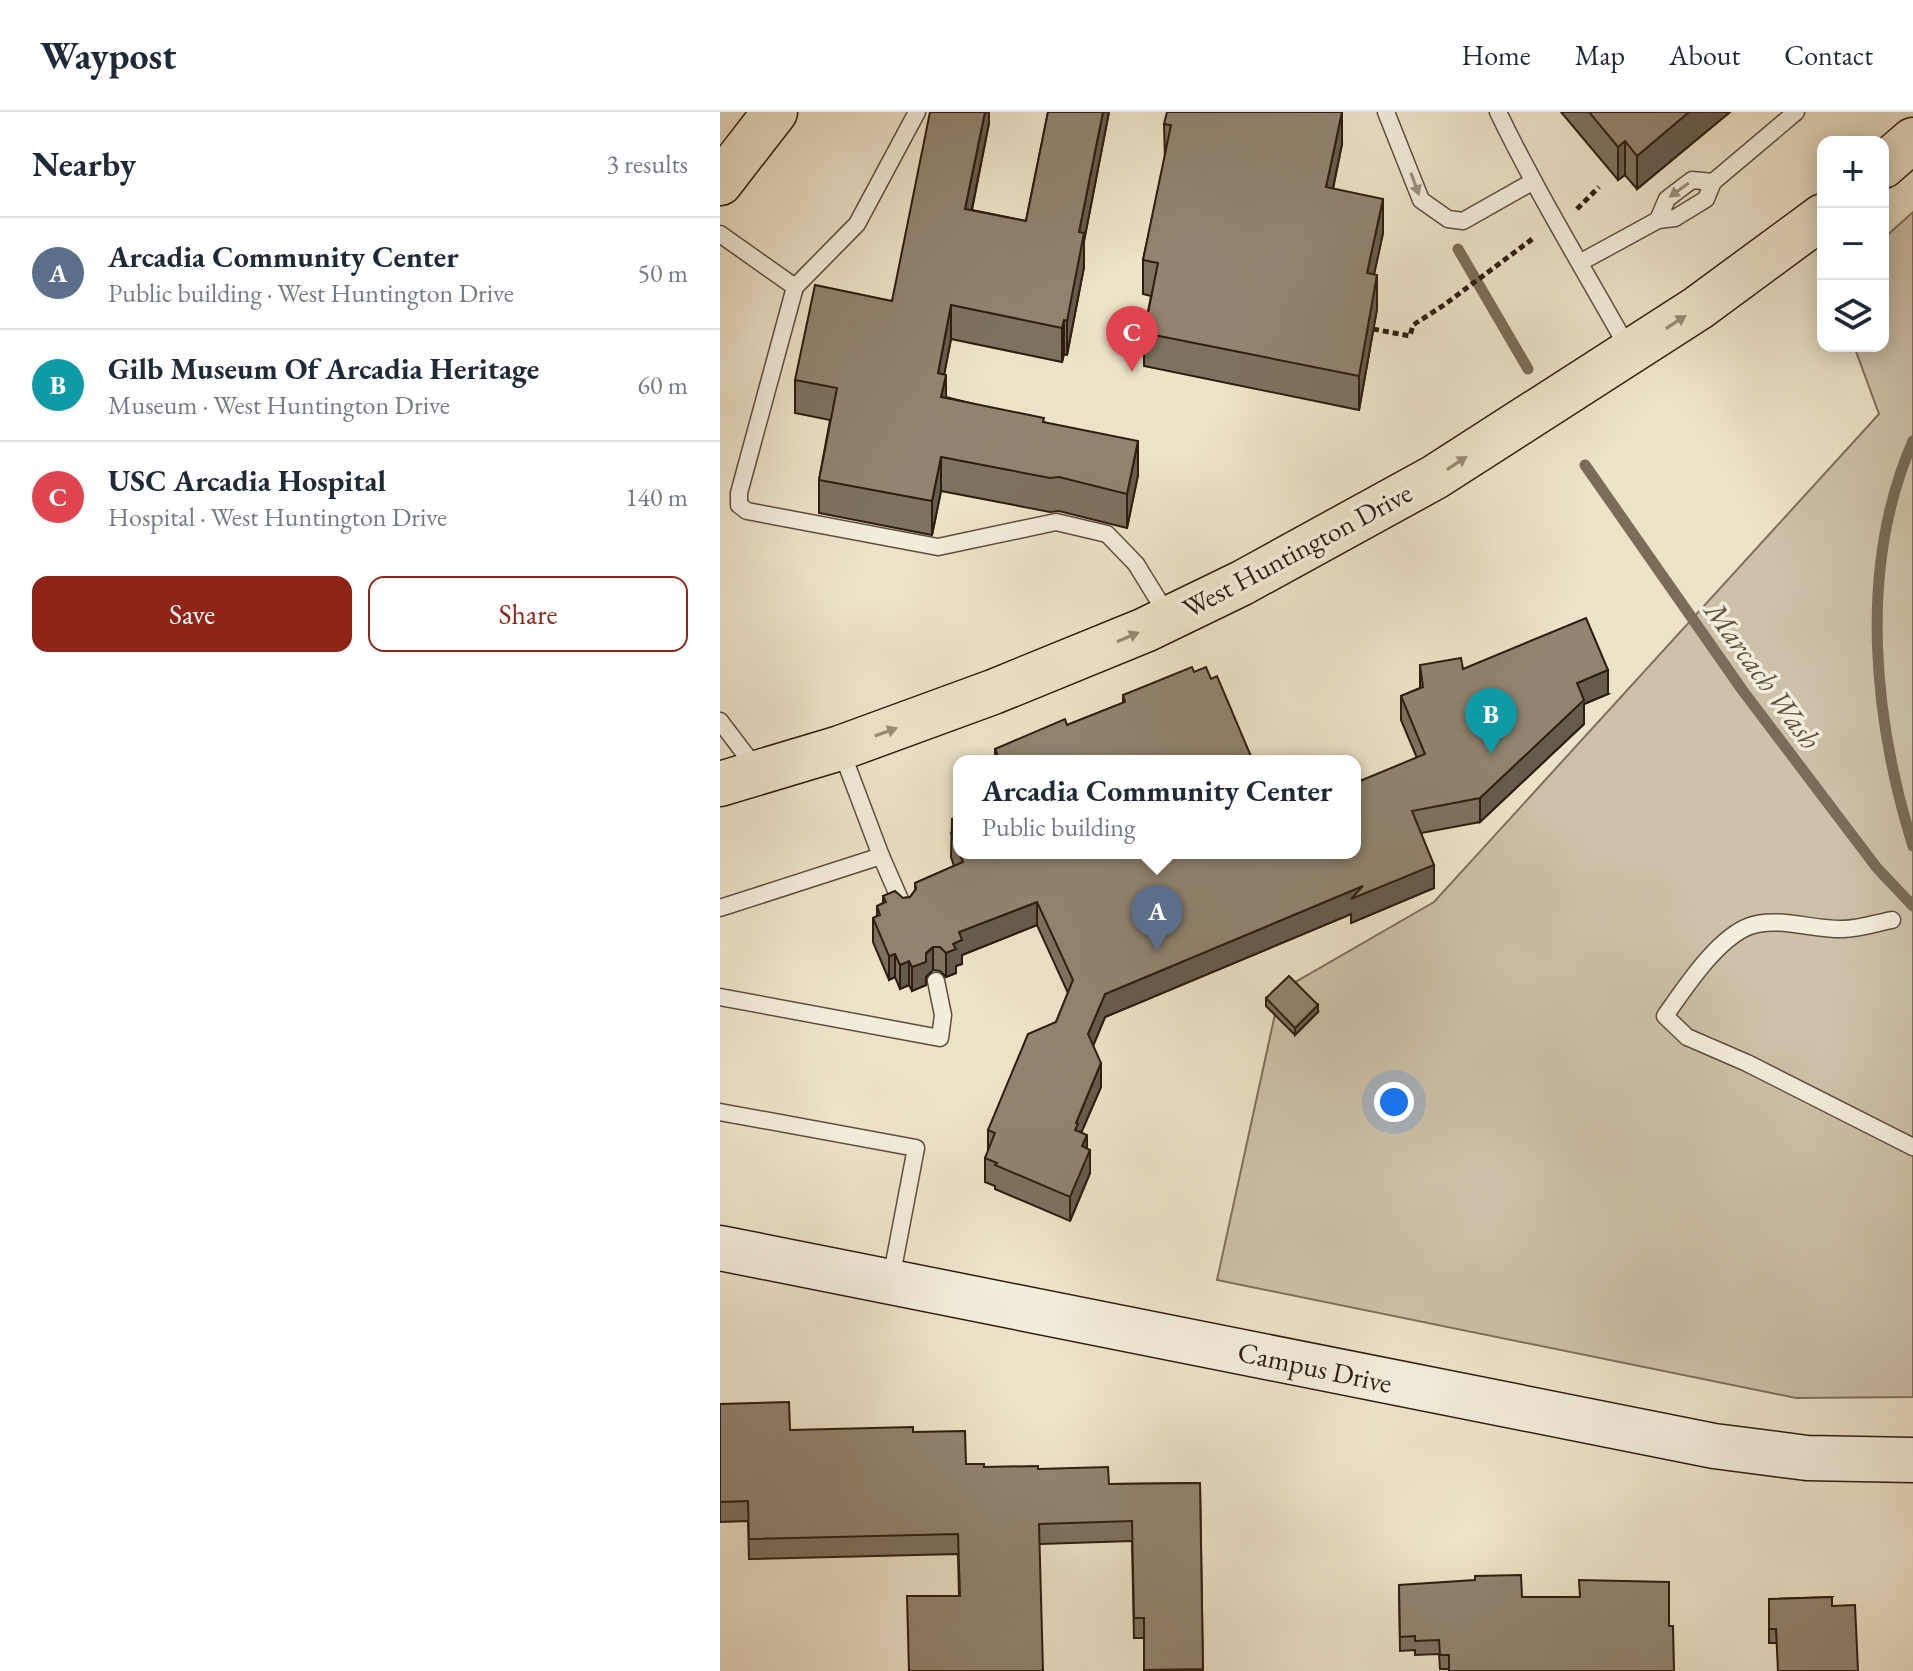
<!DOCTYPE html>
<html lang="en">
<head>
<meta charset="utf-8">
<style>
	:root { --surface:#fff; --page:#f6f6f7; --text:#1f2937; --muted:#747a83; --line:#e0e1e3; --accent:#8f2418 }
	body { margin:0; font-family:"EB Garamond",serif; background:var(--page); color:var(--text) }
	.controls { position:absolute; right:24px; top:24px; display:grid; overflow:hidden; border-radius:16px; box-shadow:0 4px 20px #0003 }
	.controls button { width:72px; height:72px; display:grid; place-items:center; padding:0; border:0; border-bottom:2px solid var(--line); background:var(--surface); color:var(--text); font:40px sans-serif }
	.you { position:absolute; left:674px; top:990px; width:28px; height:28px; margin:-20px; border:6px solid #fff; border-radius:50%; background:#1a73e8; box-shadow:0 0 0 12px #1a73e833 }
	.badge { display:grid; place-items:center; width:52px; height:52px; border-radius:50%; background:var(--accent); color:#fff; font-size:26px; font-weight:700 }
	.pin { position:absolute; translate:-50% -66px; filter:drop-shadow(0 2px 4px #0008) }
	.pin::after { content:''; position:absolute; top:42px; width:28px; height:24px; background:inherit; clip-path:polygon(0 0,100% 0,50% 100%) }
	.popup { position:absolute; left:233px; top:643px; width:408px; height:104px; box-sizing:border-box; display:grid; place-content:center; border-radius:16px; background:var(--surface); filter:drop-shadow(0 2px 6px #0005); font-size:26px; white-space:nowrap; color:var(--muted) }
	.popup b { font-size:30px; color:var(--text) }
	.popup::after { content:''; position:absolute; left:50%; top:100%; margin-left:-16px; border:16px solid transparent; border-top-color:var(--surface) }
	.list { margin:0; padding:0; list-style:none }
	h2 { display:flex; justify-content:space-between; align-items:center; height:104px; margin:0; padding:0 32px; font-size:34px }
	h2 small { font-size:26px; font-weight:400; color:var(--muted) }
	.list li { display:grid; grid-template-columns:52px 1fr auto; gap:24px; align-items:center; box-sizing:border-box; height:112px; padding:0 32px; border-top:2px solid var(--line) }
	.list b { display:block; font-size:30px; white-space:nowrap }
	.list p { margin:0; font-size:26px; white-space:nowrap; color:var(--muted) }
	.list em { font-size:26px; font-style:normal; color:var(--muted) }
	.actions { display:flex; gap:16px; padding:24px 32px }
	.actions a { flex:1; padding:18px 0; border:2px solid var(--accent); border-radius:16px; text-align:center; font-size:28px; color:var(--accent) }
	.actions .main { background:var(--accent); color:#fff }
	.icon { flex:none; width:44px; height:44px; fill:none; stroke:currentColor; stroke-width:2; stroke-linecap:round; stroke-linejoin:round }
	.map { position:relative; flex:none; width:1193px; height:1559px; overflow:hidden }
	header { display:flex; align-items:center; gap:48px; box-sizing:border-box; height:112px; padding:0 40px; background:var(--surface); border-bottom:2px solid var(--line) }
	header strong { font-size:38px }
	nav { display:flex; gap:44px; margin-inline-start:auto; font-size:28px }
	main { display:flex }
	aside { flex:1; background:var(--surface) }
	.map>svg:first-child { display:block }
</style>
</head>
<body>
<header>
<strong>Waypost</strong>
<nav><a>Home</a><a>Map</a><a>About</a><a>Contact</a></nav>
</header>
<main>
<aside>
<h2>Nearby<small>3 results</small></h2>
<ul class="list">
<li><span class="badge" style="background:#5c6f8a">A</span><div><b>Arcadia Community Center</b><p>Public building · West Huntington Drive</p></div><em>50 m</em></li>
<li><span class="badge" style="background:#0f9aa8">B</span><div><b>Gilb Museum Of Arcadia Heritage</b><p>Museum · West Huntington Drive</p></div><em>60 m</em></li>
<li><span class="badge" style="background:#e0444e">C</span><div><b>USC Arcadia Hospital</b><p>Hospital · West Huntington Drive</p></div><em>140 m</em></li>
</ul>
<div class="actions"><a class="main">Save</a><a>Share</a></div>
</aside>
<div class="map">
<svg width="1193" height="1559" viewBox="0 0 1193 1559">
	<rect width="100%" height="100%" fill="#ede3c9"/>
	<filter id="stains"><feTurbulence type="fractalNoise" baseFrequency=".0025" numOctaves="4"/><feColorMatrix values="0 0 0 0 .2 0 0 0 0 .09 0 0 0 0 .02 0 0 0 .5 -.17"/></filter>
	<radialGradient id="worn" r=".72"><stop offset=".6" stop-color="#630" stop-opacity="0"/><stop offset="1" stop-color="#630" stop-opacity=".3"/></radialGradient>
	<!-- green -->
	<path fill="#cdc1a9" stroke="#7e6f5c" stroke-width="2" d="M 1193,100 L 1193,1285 L 1076,1286 L 497,1168 L 560,879 L 714,790 L 1159,302 L 1134,234 L 1163,234 L 1163,127 Z"/>
	<g fill="none" stroke-linecap="round" stroke-linejoin="round">
		<!-- stream -->
		<g stroke="#7a6c59" stroke-width="11">
			<path d="M 738,137 L 808,257"/>
			<path d="M 1193,329 C 1138,454 1153,606 1193,734"/>
			<path d="M 865,353 L 1023,579 L 1157,756 L 1193,794"/>
		</g>
		<defs>
			<g id="lane">
				<path d="M 197,0 L 137,112 L 75,175 L 19,381 L 19,393 L 27,399 L 218,435 L 336,410 L 387,422 L 416,452 L 448,504"/>
				<path d="M 666,0 L 701,88 L 728,107 L 743,109 L 812,70"/>
				<path d="M 778,0 C 817,81 865,159 909,238"/>
				<path d="M 938,108 L 947,87 L 972,68 L 993,70"/>
				<path d="M 0,122 L 75,175"/>
				<path d="M 861,150 L 938,108 L 955,106 L 986,87 L 993,70 L 1076,0"/>
				<path d="M 0,609 L 38,659"/>
				<path d="M 161,744 L 185,799"/>
				<path d="M 0,796 L 161,744 L 121,638"/>
				<path d="M 1172,808 C 1156,811 1139,817 1123,817 C 1094,818 1057,804 1030,814 C 997,826 965,876 945,904 L 967,925 L 1027,951 L 1193,1035"/>
				<path d="M 0,885 L 220,926 L 223,903 L 216,869"/>
				<path d="M 0,1000 L 196,1036 L 171,1167"/>
			</g>
			<path id="secondary" d="M 0,1136 L 994,1334 L 1087,1346 L 1193,1348"/>
			<g id="primary">
				<path d="M 1163,54 L 1193,28"/>
				<path d="M 0,71 L 55,0"/>
				<path d="M 0,672 L 120,636 L 273,580 L 425,518 L 522,471 L 715,365 L 978,196 L 1103,104"/>
			</g>
		</defs>
		<!-- lane casing -->
		<use href="#lane" stroke="#5e4e3e" stroke-width="19"/>
		<!-- secondary casing -->
		<use href="#secondary" stroke="#2e1d0f" stroke-width="47"/>
		<!-- primary casing -->
		<use href="#primary" stroke="#2e1d0f" stroke-width="47"/>
		<!-- path -->
		<g stroke="#2e1d0f" stroke-width="5" stroke-dasharray="6 4" stroke-linecap="butt">
			<path d="M 857,97 L 879,75"/>
			<path d="M 653,217 L 690,224 L 693,213 L 724,193 L 815,125"/>
		</g>
		<!-- lane -->
		<use href="#lane" stroke="#f3eddc" stroke-width="16"/>
		<!-- secondary -->
		<use href="#secondary" stroke="#f3eddc" stroke-width="44"/>
		<!-- primary -->
		<use href="#primary" stroke="#ede3c9" stroke-width="44"/>
	</g>
	<!-- wall -->
	<g fill="#7d7260" stroke="#2e1d0f" stroke-width="2">
		<path d="M 269,0 L 269,11 L 252,98 L 306,109 L 328,0 L 389,0 L 364,129 L 364,155 L 347,243 L 344,242 L 342,250 L 231,227 L 224,262 L 226,285 L 324,310 L 418,363 L 407,416 L 339,399 L 330,400 L 221,379 L 212,423 L 99,401 L 99,368 L 110,308 L 75,301 L 75,268 L 172,189 Z"/>
		<path d="M 841,0 L 1010,0 L 917,77 L 905,63 L 898,68 Z"/>
		<path d="M 444,12 L 622,32 L 613,77 L 663,121 L 654,162 L 657,197 L 639,298 L 424,254 L 424,221 L 431,184 L 423,182 L 423,148 L 445,46 Z"/>
		<path d="M 700,553 L 743,557 L 888,582 L 864,592 L 864,612 L 760,710 L 701,721 L 714,776 L 631,811 L 631,802 L 385,905 L 373,934 L 381,975 L 361,1021 L 367,1036 L 370,1061 L 350,1109 L 275,1077 L 275,1074 L 265,1070 L 265,1046 L 268,1040 L 268,1018 L 336,910 L 348,881 L 317,813 L 242,843 L 242,852 L 236,854 L 236,861 L 226,865 L 220,859 L 213,858 L 206,865 L 206,873 L 192,879 L 189,873 L 180,877 L 175,865 L 169,868 L 153,830 L 153,806 L 157,804 L 157,794 L 163,791 L 163,784 L 183,786 L 190,785 L 195,778 L 195,771 L 234,754 L 231,745 L 232,707 L 635,741 L 697,646 L 681,608 L 681,584 L 700,576 Z"/>
		<path d="M 474,560 L 491,567 L 533,649 L 275,649 L 275,637 L 347,613 L 403,591 L 403,583 Z"/>
		<path d="M 546,886 L 598,900 L 575,923 L 546,894 Z"/>
		<path d="M 0,1292 L 70,1318 L 193,1320 L 246,1352 L 264,1355 L 318,1357 L 389,1372 L 480,1371 L 483,1559 L 424,1559 L 424,1526 L 414,1526 L 412,1429 L 320,1432 L 239,1484 L 238,1442 L 29,1447 L 28,1409 L 0,1410 Z"/>
		<path d="M 949,1470 L 729,1557 L 720,1557 L 719,1542 L 695,1543 L 695,1538 L 680,1539 L 679,1473 L 802,1485 L 859,1485 Z"/>
		<path d="M 1112,1485 L 1056,1531 L 1049,1531 L 1049,1487 Z"/>
	</g>
	<!-- shaded-wall -->
	<g fill="#665c4e" stroke="#2e1d0f" stroke-width="2">
		<path d="M 265,0 L 269,0 L 269,11 L 245,131 L 245,97 Z"/>
		<path d="M 383,0 L 389,0 L 364,129 L 364,155 L 347,243 L 347,209 L 359,120 Z"/>
		<path d="M 622,0 L 622,32 L 606,109 L 606,75 Z"/>
		<path d="M 969,0 L 1010,0 L 917,77 L 917,44 Z"/>
		<path d="M 905,29 L 905,63 L 898,68 L 898,35 Z"/>
		<path d="M 663,87 L 663,121 L 647,195 L 647,161 Z"/>
		<path d="M 657,163 L 657,197 L 639,298 L 639,264 Z"/>
		<path d="M 231,193 L 231,227 L 218,295 L 218,261 Z"/>
		<path d="M 344,208 L 344,242 L 342,250 L 342,216 Z"/>
		<path d="M 226,263 L 226,296 L 221,285 Z"/>
		<path d="M 418,329 L 418,363 L 407,416 L 407,382 Z"/>
		<path d="M 221,345 L 221,379 L 212,423 L 212,389 Z"/>
		<path d="M 888,558 L 888,582 L 864,592 L 864,612 L 760,710 L 760,686 L 857,571 Z"/>
		<path d="M 714,753 L 714,776 L 631,811 L 631,802 L 385,905 L 368,946 L 368,922 L 385,882 L 643,774 Z"/>
		<path d="M 317,790 L 317,813 L 242,843 L 242,852 L 236,854 L 236,861 L 226,865 L 226,841 L 233,832 L 239,820 Z"/>
		<path d="M 213,835 L 213,858 L 206,865 L 206,873 L 192,879 L 192,855 Z"/>
		<path d="M 175,842 L 175,865 L 169,868 L 169,844 Z"/>
		<path d="M 189,849 L 189,873 L 180,877 L 180,853 Z"/>
		<path d="M 598,893 L 598,900 L 575,923 L 575,916 Z"/>
		<path d="M 381,951 L 381,975 L 358,1028 L 355,1042 L 356,1011 Z"/>
		<path d="M 367,1023 L 367,1044 L 370,1038 L 370,1061 L 350,1109 L 350,1085 L 362,1034 Z"/>
	</g>
	<!-- building -->
	<g fill="#918470" stroke="#2e1d0f" stroke-width="2">
		<path d="M 210,0 L 265,0 L 245,97 L 306,109 L 328,0 L 383,0 L 359,120 L 364,121 L 347,209 L 344,208 L 342,216 L 231,193 L 218,261 L 226,263 L 221,285 L 324,306 L 323,310 L 418,329 L 407,382 L 339,365 L 330,366 L 221,345 L 212,389 L 99,368 L 117,276 L 75,268 L 95,173 L 172,189 Z"/>
		<path d="M 447,0 L 622,0 L 606,75 L 663,87 L 647,161 L 657,163 L 639,264 L 424,221 L 438,151 L 423,148 L 451,13 L 444,12 Z"/>
		<path d="M 869,0 L 969,0 L 917,44 L 905,29 L 898,35 Z"/>
		<path d="M 866,506 L 888,558 L 857,571 L 864,588 L 760,686 L 692,699 L 714,753 L 631,787 L 643,774 L 385,882 L 368,922 L 381,951 L 356,1011 L 358,1012 L 355,1018 L 367,1023 L 362,1034 L 370,1038 L 350,1085 L 275,1053 L 277,1051 L 265,1046 L 275,1021 L 268,1018 L 308,922 L 336,910 L 353,868 L 317,790 L 239,820 L 242,828 L 233,832 L 236,837 L 226,841 L 220,835 L 213,835 L 206,841 L 206,850 L 192,855 L 189,849 L 180,853 L 175,842 L 169,844 L 153,806 L 160,803 L 157,794 L 166,790 L 163,784 L 175,779 L 183,786 L 190,785 L 196,777 L 195,771 L 243,750 L 231,721 L 237,719 L 232,707 L 239,704 L 239,741 L 635,741 L 635,671 L 705,642 L 681,584 L 703,575 L 700,553 L 741,546 L 743,557 Z"/>
		<path d="M 472,555 L 474,560 L 486,555 L 491,567 L 497,564 L 533,649 L 280,649 L 275,637 L 345,607 L 347,613 L 405,590 L 403,583 Z"/>
		<path d="M 569,864 L 598,893 L 575,916 L 546,886 Z"/>
		<path d="M 69,1290 L 70,1318 L 193,1315 L 193,1320 L 245,1319 L 246,1352 L 264,1352 L 264,1355 L 318,1354 L 318,1357 L 388,1355 L 389,1372 L 480,1371 L 483,1557 L 424,1558 L 424,1506 L 414,1506 L 412,1409 L 319,1412 L 323,1559 L 189,1559 L 187,1484 L 240,1484 L 238,1422 L 29,1427 L 28,1389 L 0,1390 L 0,1292 Z"/>
		<path d="M 801,1463 L 802,1485 L 860,1485 L 859,1468 L 949,1470 L 949,1514 L 953,1514 L 954,1559 L 729,1559 L 729,1543 L 720,1543 L 719,1528 L 695,1529 L 695,1524 L 680,1525 L 679,1473 L 755,1468 L 755,1464 Z"/>
		<path d="M 1112,1485 L 1112,1494 L 1135,1493 L 1138,1559 L 1058,1559 L 1056,1517 L 1049,1517 L 1049,1487 Z"/>
	</g>
	<!-- one-way arrows -->
	<defs><path id="oneway-solid" d="M-6-.8H1V-3.2L6.5 0L1 3.2V.8H-6Z" transform="scale(2)"/></defs>
	<g fill="#9a8f80">
		<use href="#oneway-solid" transform="translate(695 72) rotate(70)"/>
		<use href="#oneway-solid" transform="translate(959 78) rotate(144)"/>
	</g>
	<g fill="#978a75">
		<use href="#oneway-solid" transform="translate(956 210) rotate(-33)"/>
		<use href="#oneway-solid" transform="translate(737 351) rotate(-33)"/>
		<use href="#oneway-solid" transform="translate(408 525) rotate(-23)"/>
		<use href="#oneway-solid" transform="translate(166 620) rotate(-20)"/>
	</g>
	<g text-anchor="middle" dominant-baseline="central" stroke-width="7" stroke-linejoin="round" paint-order="stroke">
		<!-- street labels -->
		<g font-size="28" fill="#2e1d0f" stroke="#f3eddc">
			<text transform="translate(577 438) rotate(-28)">West Huntington Drive</text>
			<text transform="translate(595 1255) rotate(12)">Campus Drive</text>
		</g>
		<!-- water labels -->
		<g font-size="30" font-style="italic" fill="#605140" stroke="#f3eddc">
			<text transform="translate(1043 563) rotate(54)">Marcach Wash</text>
		</g>
	</g>
	<rect width="100%" height="100%" filter="url(#stains)"/>
	<rect width="100%" height="100%" fill="url(#worn)"/>
</svg>
<div class="controls">
<button>+</button>
<button>−</button>
<button><svg class="icon" aria-label="layers" viewBox="0 0 24 24"><path d="M12 4l9 5-9 5-9-5zM3 14l9 5 9-5"/></svg></button>
</div>
<div class="you"></div>
<div class="pin badge" style="left:437px;top:839px;background:#5c6f8a">A</div>
<div class="popup"><b>Arcadia Community Center</b>Public building</div>
<div class="pin badge" style="left:771px;top:642px;background:#0f9aa8">B</div>
<div class="pin badge" style="left:412px;top:260px;background:#e0444e">C</div>
</div>
</main>
</body>
</html>
